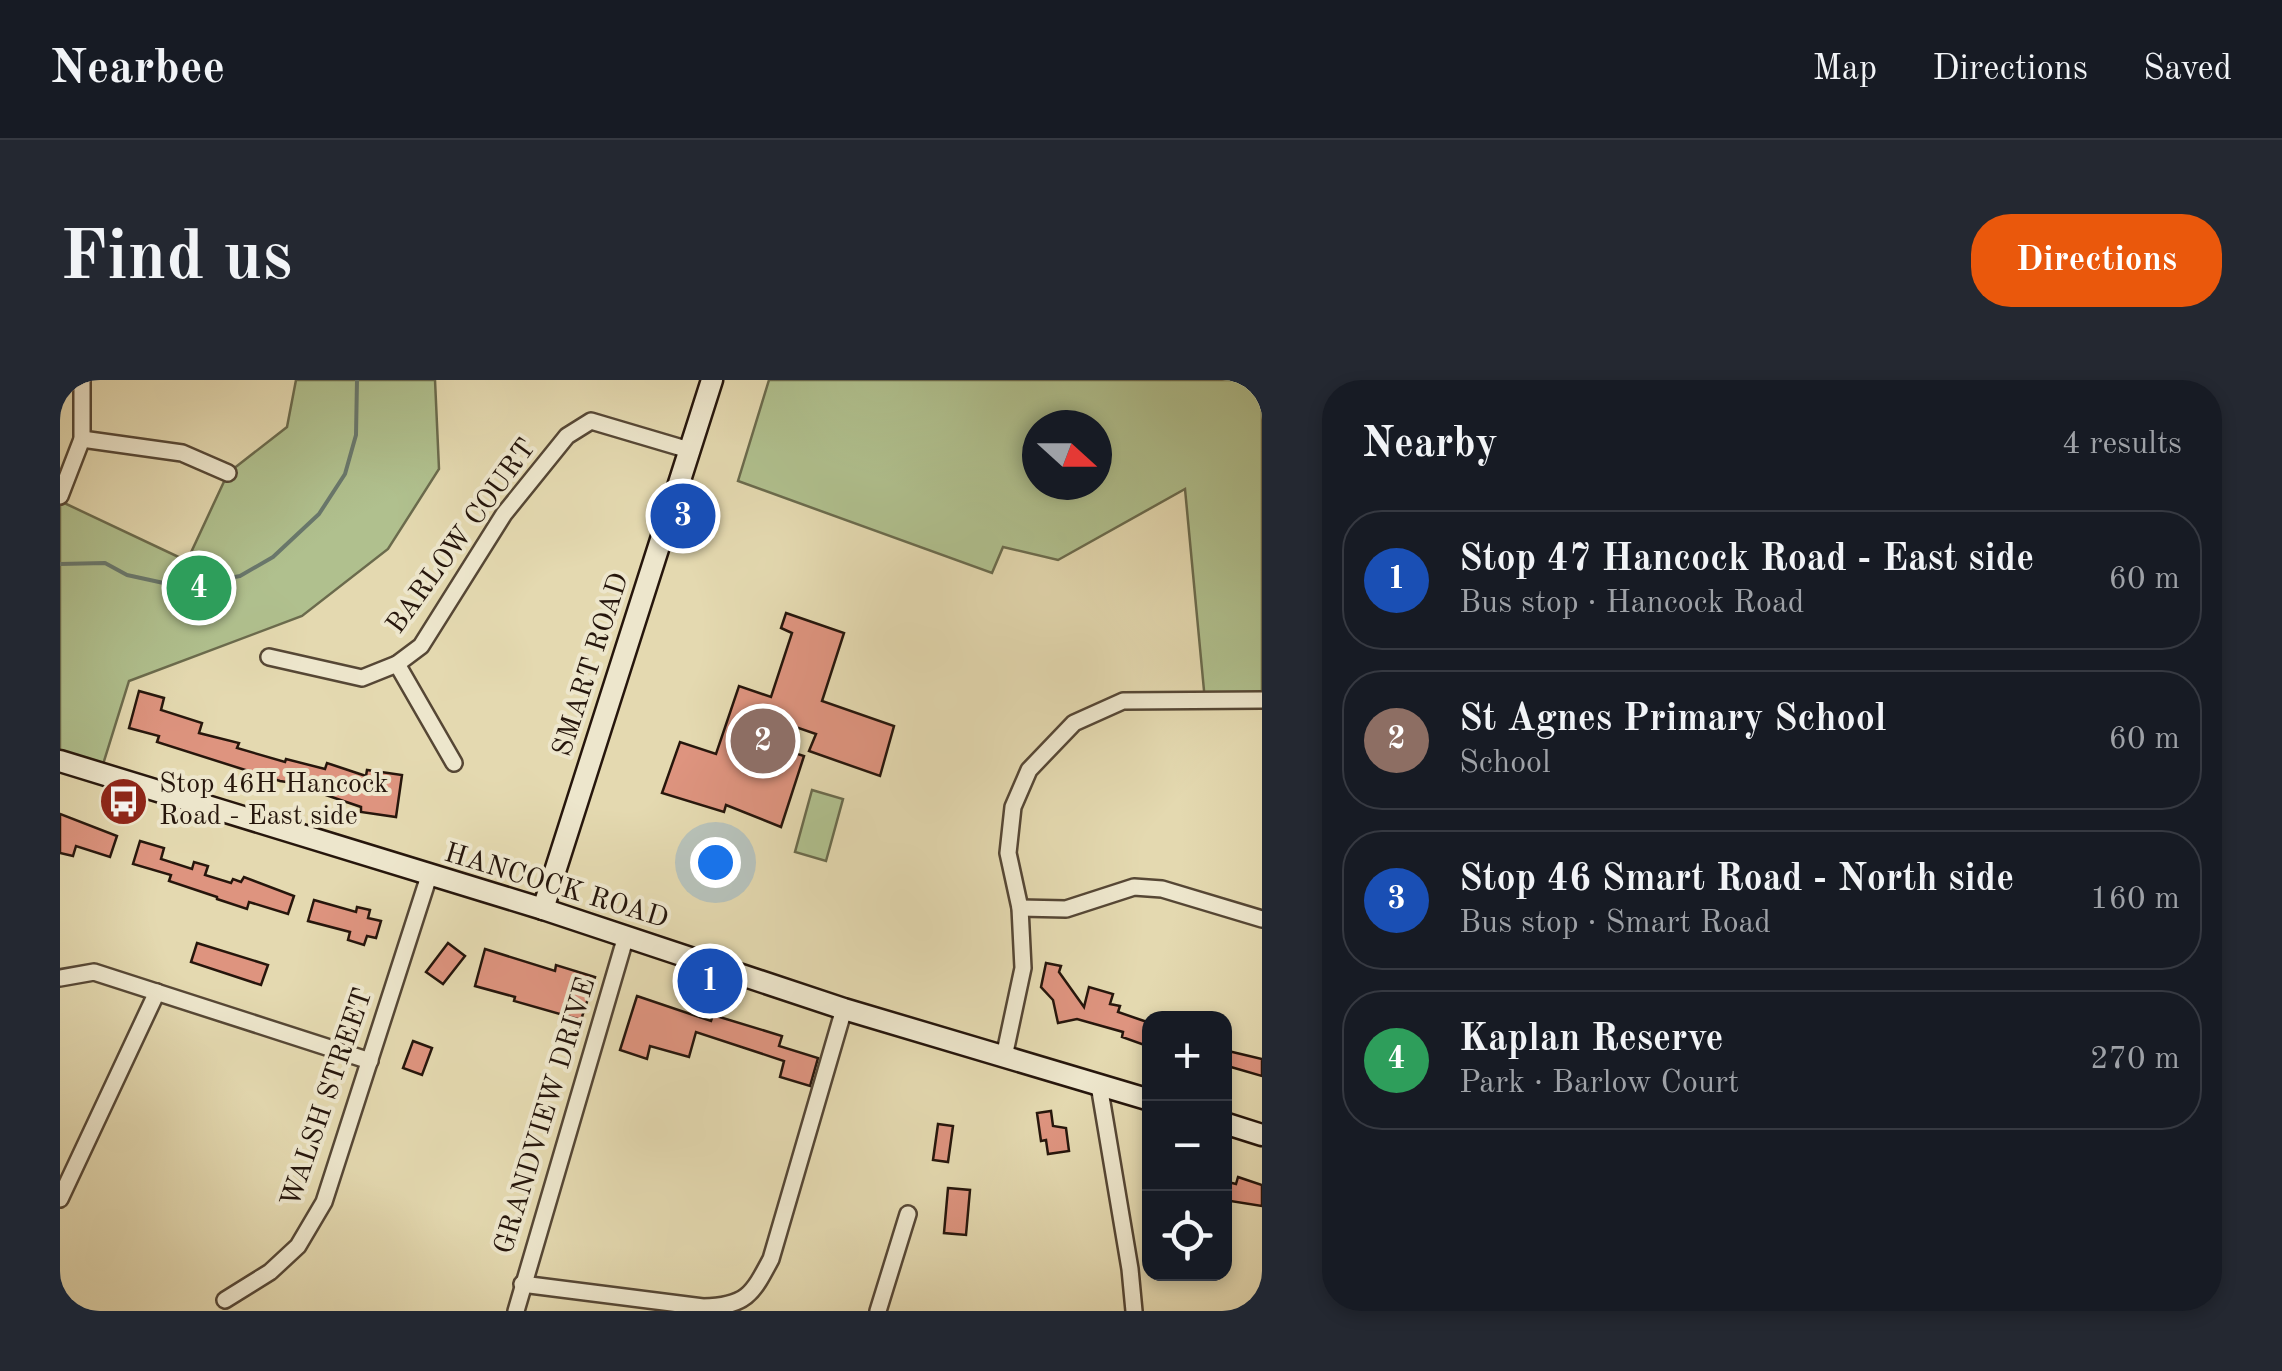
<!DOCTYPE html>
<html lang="en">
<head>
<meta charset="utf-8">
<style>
	:root { --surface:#171b24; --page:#242831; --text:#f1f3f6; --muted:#9ea1a6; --line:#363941; --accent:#ea580c }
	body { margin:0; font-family:"Old Standard TT",serif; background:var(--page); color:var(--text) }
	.controls { position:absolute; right:30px; bottom:30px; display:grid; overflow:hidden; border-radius:20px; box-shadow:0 5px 15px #0003 }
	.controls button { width:90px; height:90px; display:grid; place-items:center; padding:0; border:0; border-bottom:2px solid var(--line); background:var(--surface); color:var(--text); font:50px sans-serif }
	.compass { position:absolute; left:962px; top:30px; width:90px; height:90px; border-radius:50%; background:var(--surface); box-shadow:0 5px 15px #0003; rotate:111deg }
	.you { position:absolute; left:655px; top:482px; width:35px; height:35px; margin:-25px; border:8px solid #fff; border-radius:50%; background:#1a73e8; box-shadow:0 0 0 15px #1a73e833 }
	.badge { display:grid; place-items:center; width:65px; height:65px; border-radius:50%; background:var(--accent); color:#fff; font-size:32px; font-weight:700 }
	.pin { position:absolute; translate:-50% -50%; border:5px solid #fff; box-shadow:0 2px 10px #0006 }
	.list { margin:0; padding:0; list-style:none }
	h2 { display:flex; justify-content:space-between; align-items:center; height:130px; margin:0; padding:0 40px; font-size:42px }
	h2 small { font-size:32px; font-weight:400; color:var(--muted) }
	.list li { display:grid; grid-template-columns:65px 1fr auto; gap:30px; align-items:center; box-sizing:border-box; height:140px; margin:0 20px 20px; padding:0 20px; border:2px solid var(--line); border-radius:40px }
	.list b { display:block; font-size:38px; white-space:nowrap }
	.list p { margin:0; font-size:32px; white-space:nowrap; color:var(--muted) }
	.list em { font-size:32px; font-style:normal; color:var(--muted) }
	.icon { flex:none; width:55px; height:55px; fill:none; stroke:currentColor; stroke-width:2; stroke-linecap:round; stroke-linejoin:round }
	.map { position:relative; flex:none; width:1202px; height:931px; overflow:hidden; border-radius:40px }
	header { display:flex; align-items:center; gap:60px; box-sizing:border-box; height:140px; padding:0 50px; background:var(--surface); border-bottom:2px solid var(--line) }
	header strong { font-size:48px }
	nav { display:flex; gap:55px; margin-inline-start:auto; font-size:35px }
	.intro { display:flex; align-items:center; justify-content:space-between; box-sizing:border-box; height:240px; padding:0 60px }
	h1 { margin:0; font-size:70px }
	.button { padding:25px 45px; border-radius:40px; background:var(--accent); color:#fff; font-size:35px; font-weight:700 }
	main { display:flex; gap:60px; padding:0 60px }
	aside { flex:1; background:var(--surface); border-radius:40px; box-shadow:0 5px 15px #0003 }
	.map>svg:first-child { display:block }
</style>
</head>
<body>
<header>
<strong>Nearbee</strong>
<nav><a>Map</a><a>Directions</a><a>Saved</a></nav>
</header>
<div class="intro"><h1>Find us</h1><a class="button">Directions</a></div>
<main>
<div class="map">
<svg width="1202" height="931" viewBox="0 0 1202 931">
	<rect width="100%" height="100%" fill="#e4d9b0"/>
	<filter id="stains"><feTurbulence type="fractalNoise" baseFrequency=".002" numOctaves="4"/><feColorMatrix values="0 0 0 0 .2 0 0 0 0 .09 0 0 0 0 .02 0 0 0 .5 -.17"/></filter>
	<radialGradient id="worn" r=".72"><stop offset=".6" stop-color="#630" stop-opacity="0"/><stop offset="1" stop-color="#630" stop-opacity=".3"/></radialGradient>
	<!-- green -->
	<g fill="#b0c08e" stroke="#6b6b4d" stroke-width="2.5" fill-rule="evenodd">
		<path d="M 236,0 L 375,0 L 379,89 L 328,169 L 242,236 L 69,301 L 40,394 L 0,381 L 0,121 L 127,181 L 168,93 L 227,47 Z"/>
		<path d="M 709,0 L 1202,0 L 1202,320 L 1145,321 L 1125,109 L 998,180 L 943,167 L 932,193 L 678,101 ZM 977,45 L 1037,45 L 1037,105 L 977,105 Z"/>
		<path d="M 752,410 L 783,419 L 766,481 L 735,472 Z"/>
	</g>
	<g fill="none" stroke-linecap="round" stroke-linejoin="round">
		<!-- stream -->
		<path stroke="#69786d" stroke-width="4" d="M 0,184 L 45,183 L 67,195 L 122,207 L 180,196 L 213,177 L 259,134 L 285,94 L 296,55 L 297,0"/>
	</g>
	<!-- building -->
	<g fill="#de947f" stroke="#26160c" stroke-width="2.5">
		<path d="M 726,233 L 784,253 L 762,321 L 834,346 L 820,396 L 749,371 L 756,354 L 733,346 L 725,370 L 744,376 L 721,447 L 666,425 L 664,432 L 602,413 L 620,362 L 656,374 L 679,306 L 711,317 L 732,253 L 721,248 Z"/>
		<path d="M 79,311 L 104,318 L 101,330 L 142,343 L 139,353 L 179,363 L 177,368 L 225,382 L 226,379 L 265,389 L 267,383 L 306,396 L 307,390 L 342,395 L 336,437 L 301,432 L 301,427 L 257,412 L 259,407 L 220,401 L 97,362 L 99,356 L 69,348 Z"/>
		<path d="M 0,434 L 57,456 L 50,477 L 16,466 L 13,476 L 0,473 Z"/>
		<path d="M 80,461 L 104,468 L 101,479 L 132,489 L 134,482 L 148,486 L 145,495 L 171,503 L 173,499 L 181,502 L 184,497 L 234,516 L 228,534 L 189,522 L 187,529 L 157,519 L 157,517 L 109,501 L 111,495 L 73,484 Z"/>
		<path d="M 254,520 L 296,532 L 297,527 L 310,530 L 308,538 L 321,541 L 316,558 L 307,556 L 304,565 L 288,560 L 290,552 L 248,541 Z"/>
		<path d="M 137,563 L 208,585 L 201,605 L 131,582 Z"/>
		<path d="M 388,563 L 405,576 L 383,604 L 366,592 Z"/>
		<path d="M 425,569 L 495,591 L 496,585 L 535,597 L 521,640 L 454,621 L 455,617 L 415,606 Z"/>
		<path d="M 986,583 L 1001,586 L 999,592 L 1024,627 L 1029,607 L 1053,614 L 1050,624 L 1060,626 L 1058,632 L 1090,643 L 1090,667 L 1062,657 L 1063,652 L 1017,639 L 998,643 L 993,620 L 981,607 Z"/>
		<path d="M 577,616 L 651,641 L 653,635 L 722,656 L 719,666 L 758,678 L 750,706 L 720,697 L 724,681 L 636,652 L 629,677 L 590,666 L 587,679 L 560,670 Z"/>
		<path d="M 353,661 L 372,668 L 362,695 L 343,688 Z"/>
		<path d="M 1164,670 L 1202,679 L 1202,696 L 1164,685 Z"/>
		<path d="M 991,731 L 993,746 L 1006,748 L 1009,771 L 988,774 L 986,760 L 981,761 L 977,733 Z"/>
		<path d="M 878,744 L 893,746 L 888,782 L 873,780 Z"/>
		<path d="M 1178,797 L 1202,805 L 1202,826 L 1164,820 L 1164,801 L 1176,804 Z"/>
		<path d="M 888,808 L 910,810 L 906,855 L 884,853 Z"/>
	</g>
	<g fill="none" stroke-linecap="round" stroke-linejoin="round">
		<defs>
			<g id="street">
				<path d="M 22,59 L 122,73 L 168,93"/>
				<path d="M 0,116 L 22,59 L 22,0"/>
				<path d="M 209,277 L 302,298 L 337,284 L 361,266 L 444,134 L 507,56 L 531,41 L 629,70"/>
				<path d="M 337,284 L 394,383"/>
				<path d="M 960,528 L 1006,529 L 1074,507 L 1102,509 L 1202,539"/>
				<path d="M 0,598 L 34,592 L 310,681"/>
				<path d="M 944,677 L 963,588 L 960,528 L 948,473 L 953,427 L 969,390 L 1014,343 L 1063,321 L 1202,320"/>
				<path d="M 1039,705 L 1070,889 L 1074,931"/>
				<path d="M 0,819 L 97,612"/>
				<path d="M 462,904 L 643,927 C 686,926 692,915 711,879 L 784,629"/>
				<path d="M 165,920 L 210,892 L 238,866 L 264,822 L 369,496"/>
				<path d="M 456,931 L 566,556"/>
				<path d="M 818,931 L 848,834"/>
			</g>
			<g id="secondary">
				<path d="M 0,381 L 483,529 L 784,629 L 1090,720"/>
				<path d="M 483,529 L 652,0"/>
				<path d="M 1164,743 L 1202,755"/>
			</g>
		</defs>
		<!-- street casing -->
		<use href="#street" stroke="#564735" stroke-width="20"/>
		<!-- secondary casing -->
		<use href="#secondary" stroke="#26160c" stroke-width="25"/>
		<!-- street -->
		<use href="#street" stroke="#ede6cc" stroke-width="15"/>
		<!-- secondary -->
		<use href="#secondary" stroke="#ede6cc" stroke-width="20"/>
	</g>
	<!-- icons -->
	<defs>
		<symbol id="bus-disc" viewBox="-11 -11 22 22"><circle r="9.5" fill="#8f2418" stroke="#ede6cc"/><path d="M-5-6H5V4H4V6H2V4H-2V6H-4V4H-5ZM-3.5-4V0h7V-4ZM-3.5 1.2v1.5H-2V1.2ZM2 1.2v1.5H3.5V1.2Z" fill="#fff"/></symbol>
	</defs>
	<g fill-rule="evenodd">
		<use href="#bus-disc" x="36" y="394" width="55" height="55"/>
	</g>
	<g text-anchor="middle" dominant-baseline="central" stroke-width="8" stroke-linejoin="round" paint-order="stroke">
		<!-- street labels -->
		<g font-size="28" fill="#26160c" stroke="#ede6cc">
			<text transform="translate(402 157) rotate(-54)">BARLOW COURT</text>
			<text transform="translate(532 285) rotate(-72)">SMART ROAD</text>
			<text transform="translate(496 507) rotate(17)">HANCOCK ROAD</text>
			<text transform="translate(268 718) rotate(-71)">WALSH STREET</text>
			<text transform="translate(486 736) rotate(-73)">GRANDVIEW DRIVE</text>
		</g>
		<!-- poi labels -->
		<g font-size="28" fill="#26160c" stroke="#ede6cc" text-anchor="start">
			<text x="99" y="405">Stop 46H Hancock<tspan x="99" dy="32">Road - East side</tspan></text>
		</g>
	</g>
	<rect width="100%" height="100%" filter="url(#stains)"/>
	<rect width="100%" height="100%" fill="url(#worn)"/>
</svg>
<div class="controls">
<button>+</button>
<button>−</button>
<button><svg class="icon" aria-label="locate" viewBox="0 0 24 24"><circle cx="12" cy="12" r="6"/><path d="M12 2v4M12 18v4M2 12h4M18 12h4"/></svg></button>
</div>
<svg class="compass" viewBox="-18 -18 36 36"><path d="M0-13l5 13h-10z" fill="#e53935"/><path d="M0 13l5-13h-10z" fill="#9ea1a6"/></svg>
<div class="you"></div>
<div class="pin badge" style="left:650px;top:601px;background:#1a4fb4">1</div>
<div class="pin badge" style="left:703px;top:361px;background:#8d6e63">2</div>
<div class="pin badge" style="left:623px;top:136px;background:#1a4fb4">3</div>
<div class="pin badge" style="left:139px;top:208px;background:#2e9e5b">4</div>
</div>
<aside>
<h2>Nearby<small>4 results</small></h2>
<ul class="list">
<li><span class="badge" style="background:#1a4fb4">1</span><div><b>Stop 47 Hancock Road - East side</b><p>Bus stop · Hancock Road</p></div><em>60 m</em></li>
<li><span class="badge" style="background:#8d6e63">2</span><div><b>St Agnes Primary School</b><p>School</p></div><em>60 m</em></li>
<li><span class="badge" style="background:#1a4fb4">3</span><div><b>Stop 46 Smart Road - North side</b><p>Bus stop · Smart Road</p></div><em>160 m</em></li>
<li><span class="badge" style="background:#2e9e5b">4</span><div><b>Kaplan Reserve</b><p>Park · Barlow Court</p></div><em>270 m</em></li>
</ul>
</aside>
</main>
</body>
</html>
